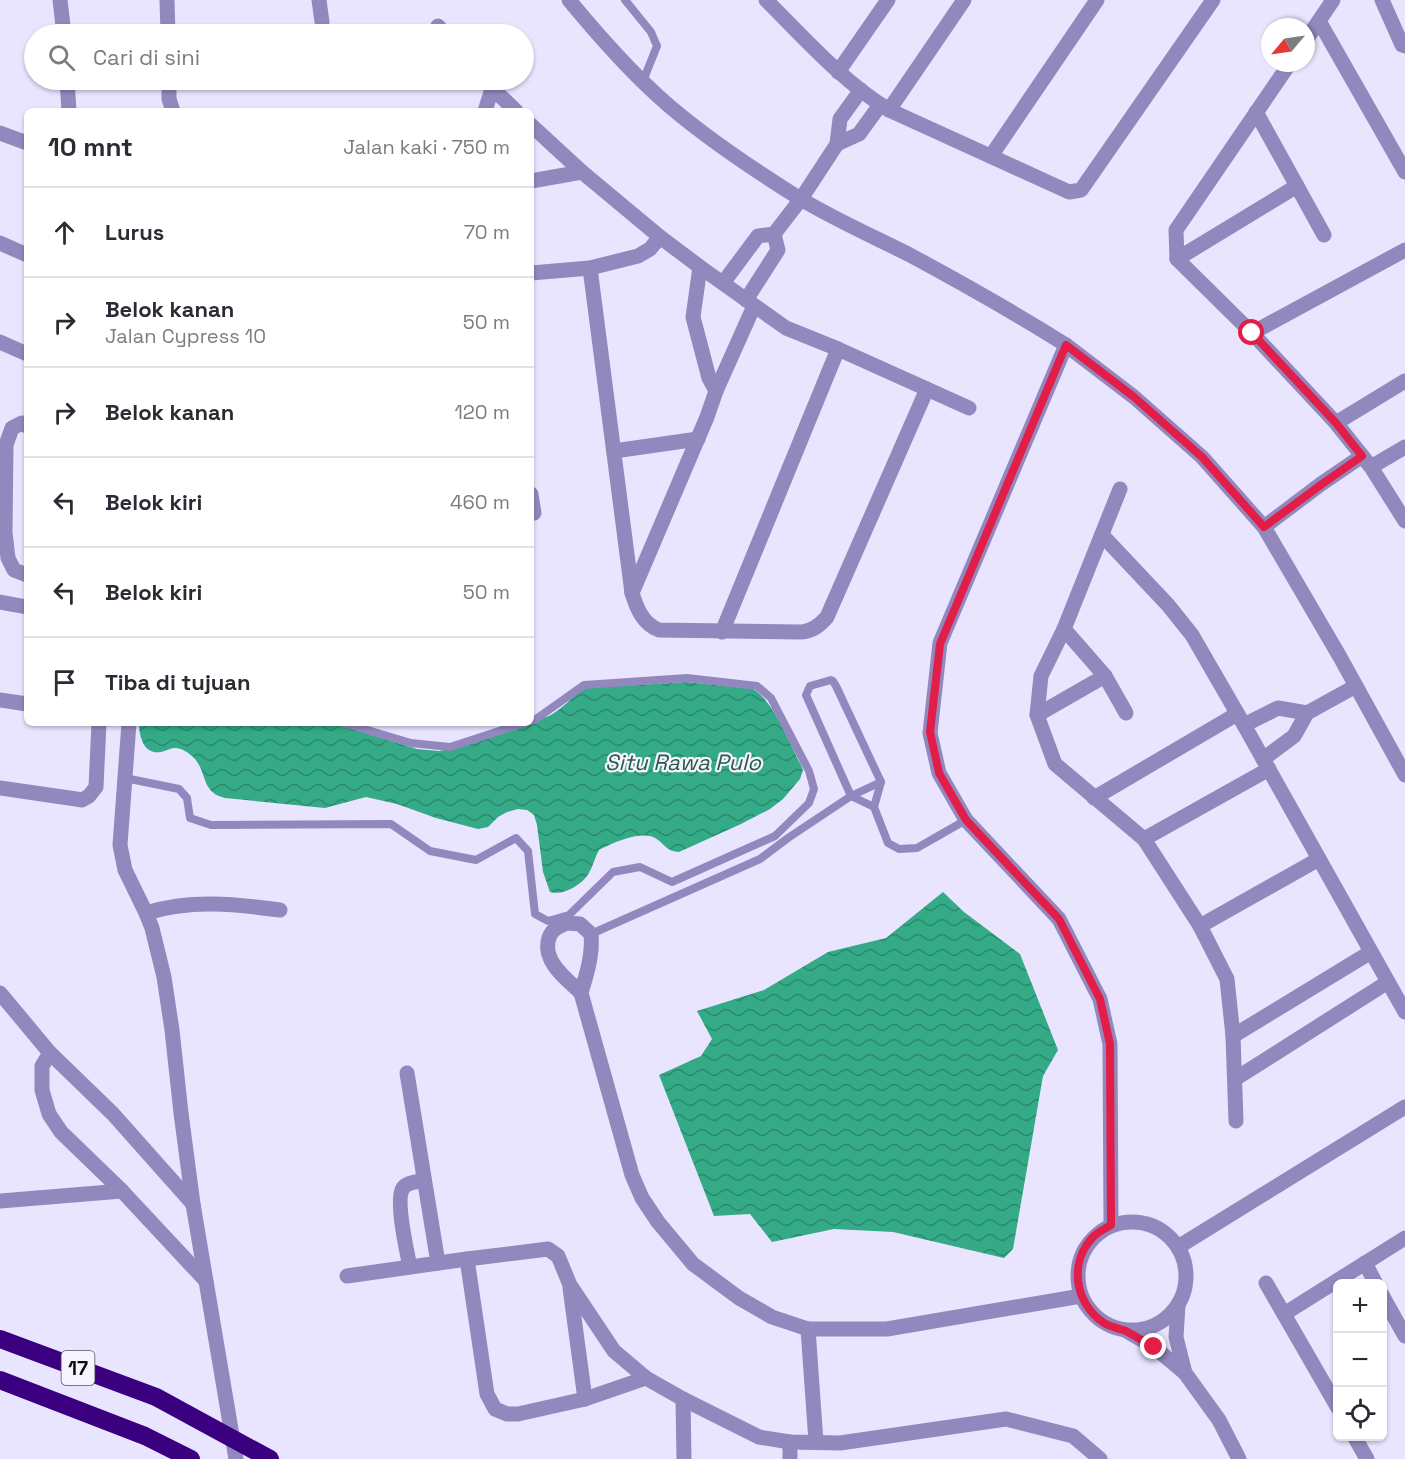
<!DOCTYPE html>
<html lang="id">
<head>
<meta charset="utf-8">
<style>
	:root { --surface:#fff; --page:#f2f2f3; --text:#2b2b33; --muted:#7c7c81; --line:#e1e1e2 }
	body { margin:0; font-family:"Space Grotesk",sans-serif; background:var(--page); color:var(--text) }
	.controls { position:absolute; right:18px; bottom:18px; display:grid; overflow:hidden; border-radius:9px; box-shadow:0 2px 4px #0004 }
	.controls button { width:54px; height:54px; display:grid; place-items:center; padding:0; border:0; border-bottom:2px solid var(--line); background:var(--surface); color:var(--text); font:30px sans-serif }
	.compass { position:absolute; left:1261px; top:18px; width:54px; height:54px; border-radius:50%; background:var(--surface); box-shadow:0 2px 4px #0004; rotate:241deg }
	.stop { position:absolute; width:18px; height:18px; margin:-14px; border:4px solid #e11d48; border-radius:50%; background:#fff }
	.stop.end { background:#e11d48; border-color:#fff; box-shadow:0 2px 6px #0008 }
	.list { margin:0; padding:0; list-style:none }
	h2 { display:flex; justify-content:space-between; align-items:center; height:78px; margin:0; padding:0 24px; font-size:26px }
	h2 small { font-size:20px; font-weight:400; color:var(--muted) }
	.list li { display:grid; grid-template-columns:39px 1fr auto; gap:18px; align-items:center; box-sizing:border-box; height:90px; padding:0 24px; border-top:2px solid var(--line) }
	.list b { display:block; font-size:22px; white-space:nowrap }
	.list p { margin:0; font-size:20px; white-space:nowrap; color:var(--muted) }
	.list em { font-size:20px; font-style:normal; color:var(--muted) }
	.icon { flex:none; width:33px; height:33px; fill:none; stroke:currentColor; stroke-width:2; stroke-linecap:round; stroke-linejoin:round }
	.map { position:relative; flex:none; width:1405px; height:1459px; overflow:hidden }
	.search { position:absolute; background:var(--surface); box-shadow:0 2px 4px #0004; left:24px; top:24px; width:510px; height:66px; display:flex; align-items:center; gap:15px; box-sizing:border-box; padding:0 21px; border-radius:33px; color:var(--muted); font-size:22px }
	.panel { position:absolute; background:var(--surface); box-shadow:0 2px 4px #0004; left:24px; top:108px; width:510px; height:618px; border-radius:9px }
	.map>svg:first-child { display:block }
</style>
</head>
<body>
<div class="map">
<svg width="1405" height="1459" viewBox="0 0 1405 1459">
	<defs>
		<pattern id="water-waves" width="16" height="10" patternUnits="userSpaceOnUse" patternTransform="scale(1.5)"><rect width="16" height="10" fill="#34aa87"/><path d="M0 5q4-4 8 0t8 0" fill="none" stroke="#2a896d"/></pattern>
	</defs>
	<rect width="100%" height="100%" fill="#e9e5ff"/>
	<!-- water -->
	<g fill="url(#water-waves)">
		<path d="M 687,682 L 753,689 C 773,700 790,744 801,765 L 803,770 L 800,779 L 783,799 L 770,809 L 741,824 L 679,852 C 667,852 664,843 655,838 C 641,830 612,843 599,850 C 595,857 593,866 589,873 C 582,885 563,896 550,892 L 543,872 L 537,825 L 534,815 L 527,810 L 518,809 L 507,812 L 498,817 L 488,827 L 478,829 L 436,818 L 397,804 L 366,797 L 325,808 L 225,798 C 201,792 208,775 195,759 C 190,754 183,748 175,748 C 170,748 166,751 161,752 C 144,755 139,737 139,723 L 334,723 L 417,749 L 439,751 L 449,749 L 549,716 C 563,709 572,696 585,688 Z"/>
		<path d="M 943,892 L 964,912 L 1020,954 L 1058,1050 L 1043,1076 L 1013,1249 L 1004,1258 L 893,1232 L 834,1229 L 772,1242 L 750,1214 L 714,1216 L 659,1075 L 701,1056 L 712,1039 L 697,1011 L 764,990 L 828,952 L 886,938 Z"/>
	</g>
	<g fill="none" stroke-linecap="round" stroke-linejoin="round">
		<!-- lane -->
		<g stroke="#9288bd" stroke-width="8">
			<path d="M 625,0 L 651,32 L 657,46 L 643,81"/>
			<path d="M 344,723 L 411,743 L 450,747 L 524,723"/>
			<path d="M 125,778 L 179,789 L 187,798 L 190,818 L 211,825 L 391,824 L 430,851 L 476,860 L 516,838 L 528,851 L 535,914 L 548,921 L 569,915 L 613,872 L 640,867 L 672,882 L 775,836 L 809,803 L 814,789 L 809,771 L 771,698 L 757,686 L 687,678 L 584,685 L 536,719 L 531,721"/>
			<path d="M 874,807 L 851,796 L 806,695 L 810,686 L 831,680 L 833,681 L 836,686 L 881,782 L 874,807 L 888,843 L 899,849 L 917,848 L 966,820"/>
			<path d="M 591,934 L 760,859 L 788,838 L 851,796 L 881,782"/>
		</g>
		<!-- street -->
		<g stroke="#9288bd" stroke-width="15">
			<path d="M 60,0 L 64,34"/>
			<path d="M 167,0 L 168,34"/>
			<path d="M 319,0 L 322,22"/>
			<path d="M 569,0 C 597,34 626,67 659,97 C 701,135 751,168 799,198 C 834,219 872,236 908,254 C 962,283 1015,313 1066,345"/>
			<path d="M 766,0 C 805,39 842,81 889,110 L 1069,192 L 1081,190 L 1213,0"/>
			<path d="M 1382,0 L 1402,45 L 1405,46"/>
			<path d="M 1319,21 L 1405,172"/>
			<path d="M 438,26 L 445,34"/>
			<path d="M 1306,40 L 1333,0"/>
			<path d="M 1290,63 L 1176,230 L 1177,259 L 1252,333 L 1336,423 L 1371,467 L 1405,521"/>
			<path d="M 838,72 L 888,0"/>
			<path d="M 67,80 L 69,111"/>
			<path d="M 169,80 L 169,99 L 173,111"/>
			<path d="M 484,80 L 516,111"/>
			<path d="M 889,110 L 964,0"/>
			<path d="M 485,111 L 492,89"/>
			<path d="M 1256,112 L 1324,235"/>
			<path d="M 531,125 L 582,172 L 660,237 L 700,267 L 786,328 L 838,349 L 969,408"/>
			<path d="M 0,133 L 27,143"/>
			<path d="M 837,144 L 859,134 L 880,105"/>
			<path d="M 991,156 L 1097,0"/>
			<path d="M 531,181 L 582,172"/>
			<path d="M 0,243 L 27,255"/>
			<path d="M 1177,259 L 1297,186"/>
			<path d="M 700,267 L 693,317 L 709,378 L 716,391"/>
			<path d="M 590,268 L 632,593 C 637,609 643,624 659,630 L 802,632 C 813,631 820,625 827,617 L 927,389"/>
			<path d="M 531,273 L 590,268 L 638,256 L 650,249 L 660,237"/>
			<path d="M 723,283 L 758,236 L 774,234 L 801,199 L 837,144 L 840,119 L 861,90"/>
			<path d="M 746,300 L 778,250 L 774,234"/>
			<path d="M 1252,333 L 1405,250"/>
			<path d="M 0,342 L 27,354"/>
			<path d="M 1336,423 L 1405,381"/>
			<path d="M 27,426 L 22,423 L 12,428 L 6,445 L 5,532 L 8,558 L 14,570 L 27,575"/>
			<path d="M 614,451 L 698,439"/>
			<path d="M 1371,467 L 1405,447"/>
			<path d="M 1120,489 L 1064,629 L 1041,676 L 1037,715 L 1055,764 L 1144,839 L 1200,926 L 1227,979 L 1233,1036 L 1236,1121"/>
			<path d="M 531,494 L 534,513"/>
			<path d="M 1264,527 L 1321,484 L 1362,456"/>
			<path d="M 1102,535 L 1168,605 L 1192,635 L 1244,725 L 1405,1012"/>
			<path d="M 632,593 L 707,417 L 716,391 L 754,306"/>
			<path d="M 0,602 L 27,607"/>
			<path d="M 1064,629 L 1105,676 L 1126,713"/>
			<path d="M 722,632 L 838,349"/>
			<path d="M 0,700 L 27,704"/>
			<path d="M 1037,715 L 1105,676"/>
			<path d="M 129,723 L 120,845 L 125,870 L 146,913 L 152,928 L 164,977 L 172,1030 L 181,1113 L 193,1204 L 236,1459"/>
			<path d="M 1244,725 L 1278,708 L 1307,713"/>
			<path d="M 1263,759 L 1294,736 L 1307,713 L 1356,686"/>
			<path d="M 0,788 L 76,799 L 82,800 L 89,796 L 96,787 L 99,723"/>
			<path d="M 1094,798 L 1237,714"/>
			<path d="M 1144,839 L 1269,769"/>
			<path d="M 146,913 C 191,899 235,904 280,910"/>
			<path d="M 567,923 L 580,924 L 591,934 C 593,954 587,973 581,993 C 568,980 544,963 548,942 C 550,930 557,927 567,923 Z"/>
			<path d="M 1200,926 L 1319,859"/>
			<path d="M 0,993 L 50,1053 L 113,1114 L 193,1204"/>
			<path d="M 581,993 L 632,1175 L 642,1198 L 658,1222 L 693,1264 L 739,1298 L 772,1317 L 808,1329 L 887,1329 L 1081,1296"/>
			<path d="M 1233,1036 L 1371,952"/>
			<path d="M 50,1053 L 42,1066 L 42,1090 L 49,1114 L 61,1132 L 122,1191 L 206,1281"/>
			<path d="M 407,1073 L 438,1263"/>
			<path d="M 1235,1079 L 1388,982"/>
			<path d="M 0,1201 L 122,1191"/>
			<circle cx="1132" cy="1276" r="54"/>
			<path d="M 1111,1225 L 1110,1044 L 1100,999 L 1059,919 L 966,820 L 939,773 L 930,733 L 940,643 L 1066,345 L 1134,397 L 1202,457 L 1264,527 L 1340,657 L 1405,775"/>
			<path d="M 1178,1247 L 1405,1107"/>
			<path d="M 467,1259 L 487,1394 L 495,1409 L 507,1414 L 518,1414 L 585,1399 L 646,1378"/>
			<path d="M 1365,1263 L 1376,1284"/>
			<path d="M 410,1267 C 407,1252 395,1200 403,1188 C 407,1182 417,1182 424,1180"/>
			<path d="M 347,1276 L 467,1259 L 548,1249 L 558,1256 L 570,1285 L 614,1351 L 646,1378 L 683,1399 L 759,1437 L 790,1442 L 840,1443 L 1006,1419 L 1073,1436 L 1100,1459"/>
			<path d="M 1266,1283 L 1338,1408"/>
			<path d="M 570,1288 L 585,1399"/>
			<path d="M 1382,1295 L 1405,1336"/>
			<path d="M 1284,1314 L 1405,1238"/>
			<path d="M 808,1329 L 816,1442"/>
			<path d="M 1125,1330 L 1154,1347 L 1185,1373 L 1176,1337 L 1178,1305"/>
			<path d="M 1185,1373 L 1219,1420 L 1239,1459"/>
			<path d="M 683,1399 L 684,1459"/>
			<path d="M 1354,1436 L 1367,1459"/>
			<path d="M 790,1442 L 790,1459"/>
		</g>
		<!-- highway -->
		<g stroke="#3b007f" stroke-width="18">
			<path d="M 0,1339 L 156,1397 L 270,1459"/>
			<path d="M 0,1380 L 145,1436 L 191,1459"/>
		</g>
	</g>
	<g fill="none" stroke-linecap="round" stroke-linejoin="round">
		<!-- route -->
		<path stroke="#e11d48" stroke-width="8" d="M 1154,1347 C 1145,1342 1135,1336 1126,1331 C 1119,1328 1110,1327 1104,1323 C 1074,1303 1068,1261 1095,1235 C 1100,1231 1106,1228 1111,1225 L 1110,1044 L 1100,999 L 1059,919 L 966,820 L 939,773 L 930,732 L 940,644 L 1066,345 L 1134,397 L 1202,457 L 1264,527 L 1322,484 L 1362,456 L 1336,423 L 1252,333"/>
	</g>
	<g text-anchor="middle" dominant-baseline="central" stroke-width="4.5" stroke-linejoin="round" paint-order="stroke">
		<!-- shield labels -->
		<rect fill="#f6f5ff" stroke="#54525a" stroke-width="1.5" x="61.5" y="1351" width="33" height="34" rx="4.5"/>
		<g font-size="20" font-weight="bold" fill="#0e0c14">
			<text x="78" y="1368">17</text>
		</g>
		<!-- water labels -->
		<g font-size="22" font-style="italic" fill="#2a5949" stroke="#f6f5ff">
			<text x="683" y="762">Situ Rawa Pulo</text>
		</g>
	</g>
</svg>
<div class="controls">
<button>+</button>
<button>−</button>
<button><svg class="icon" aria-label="locate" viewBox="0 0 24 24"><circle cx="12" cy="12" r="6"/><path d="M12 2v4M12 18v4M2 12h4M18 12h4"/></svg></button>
</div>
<svg class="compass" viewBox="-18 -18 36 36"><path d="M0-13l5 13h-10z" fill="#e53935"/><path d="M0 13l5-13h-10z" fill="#7c7c81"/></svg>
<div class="stop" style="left:1252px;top:333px"></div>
<div class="stop end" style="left:1154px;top:1347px"></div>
<div class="search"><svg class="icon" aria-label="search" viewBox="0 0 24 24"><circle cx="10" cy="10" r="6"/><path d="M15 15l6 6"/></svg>Cari di sini</div>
<section class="panel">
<h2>10 mnt<small>Jalan kaki · 750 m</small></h2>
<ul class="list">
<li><svg class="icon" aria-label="ahead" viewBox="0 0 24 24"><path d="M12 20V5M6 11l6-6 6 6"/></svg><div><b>Lurus</b></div><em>70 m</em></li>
<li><svg class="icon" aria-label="right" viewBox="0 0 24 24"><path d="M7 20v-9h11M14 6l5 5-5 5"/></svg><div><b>Belok kanan</b><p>Jalan Cypress 10</p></div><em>50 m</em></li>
<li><svg class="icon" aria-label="right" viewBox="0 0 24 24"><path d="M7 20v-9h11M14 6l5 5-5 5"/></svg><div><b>Belok kanan</b></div><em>120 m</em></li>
<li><svg class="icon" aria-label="left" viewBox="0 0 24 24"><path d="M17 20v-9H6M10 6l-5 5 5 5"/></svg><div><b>Belok kiri</b></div><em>460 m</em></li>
<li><svg class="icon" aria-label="left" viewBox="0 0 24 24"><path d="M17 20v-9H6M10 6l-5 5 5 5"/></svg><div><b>Belok kiri</b></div><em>50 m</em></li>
<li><svg class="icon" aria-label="arrive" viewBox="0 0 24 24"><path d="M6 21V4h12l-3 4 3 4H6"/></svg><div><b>Tiba di tujuan</b></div></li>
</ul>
</section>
</div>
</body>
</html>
